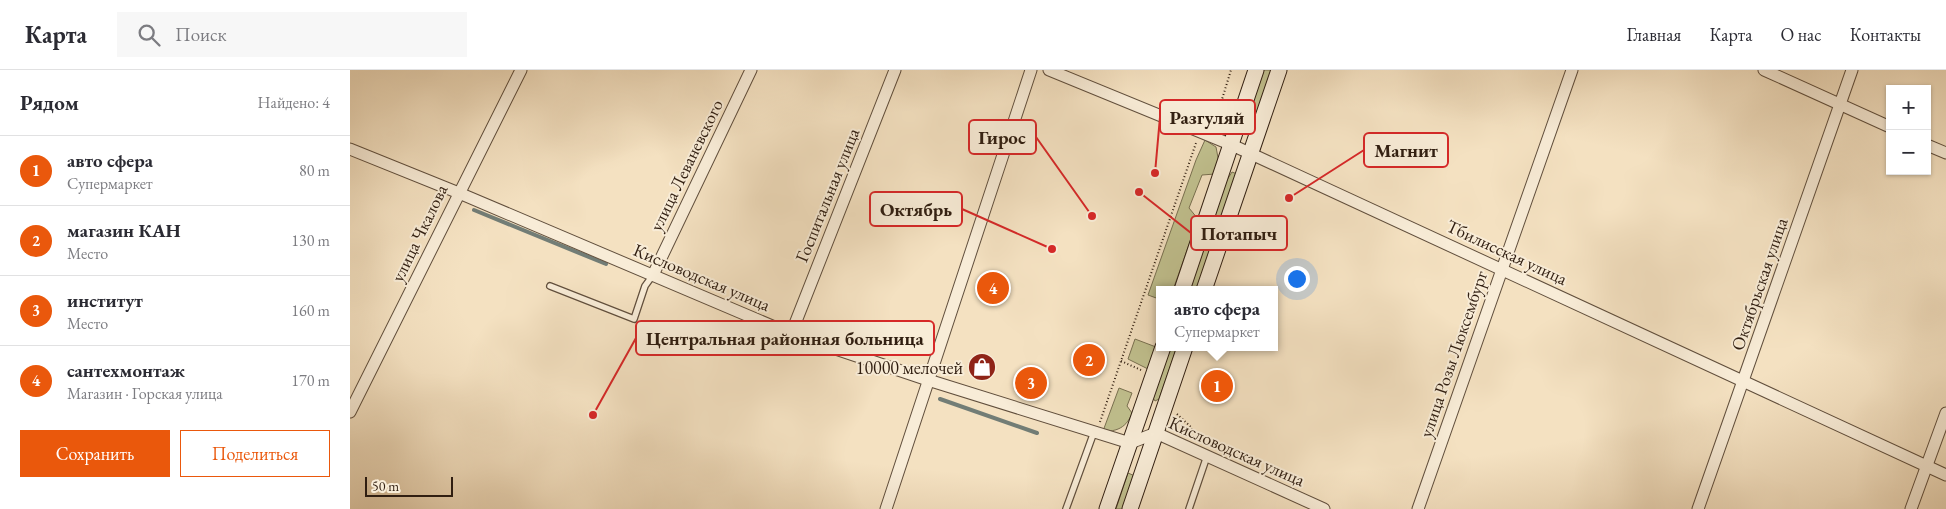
<!DOCTYPE html>
<html lang="ru">
<head>
<meta charset="utf-8">
<style>
	:root { --surface:#fff; --page:#f7f7f7; --text:#2b2b33; --muted:#7c7c81; --line:#e1e1e2; --accent:#ea580c }
	body { margin:0; font-family:"EB Garamond",serif; background:var(--page); color:var(--text) }
	.controls { position:absolute; right:15px; top:15px; display:grid; overflow:hidden; border-radius:0px; box-shadow:0 1px 4px #0004 }
	.controls button { width:45px; height:45px; display:grid; place-items:center; padding:0; border:0; border-bottom:1px solid var(--line); background:var(--surface); color:var(--text); font:25px sans-serif }
	.scale { position:absolute; left:15px; bottom:12px; width:88px; box-sizing:border-box; padding-left:5px; border:2px solid #301e11; border-top:0; font-size:14px; line-height:18px; white-space:nowrap; color:#301e11; -webkit-text-stroke:4px #f8ecd7; paint-order:stroke }
	.you { position:absolute; left:946px; top:208px; width:18px; height:18px; margin:-12px; border:4px solid #fff; border-radius:50%; background:#1a73e8; box-shadow:0 0 0 8px #1a73e833 }
	.badge { display:grid; place-items:center; width:32px; height:32px; border-radius:50%; background:var(--accent); color:#fff; font-size:16px; font-weight:700 }
	.pin { position:absolute; translate:-50% -50%; border:2px solid #fff; box-shadow:0 1px 5px #0006 }
	.popup { position:absolute; left:806px; top:216px; width:122px; height:65px; box-sizing:border-box; display:grid; place-content:center; border-radius:0px; background:var(--surface); filter:drop-shadow(0 1px 4px #0005); font-size:16px; white-space:nowrap; color:var(--muted) }
	.popup b { font-size:19px; color:var(--text) }
	.popup::after { content:''; position:absolute; left:50%; top:100%; margin-left:-10px; border:10px solid transparent; border-top-color:var(--surface) }
	.list { margin:0; padding:0; list-style:none }
	h2 { display:flex; justify-content:space-between; align-items:center; height:65px; margin:0; padding:0 20px; font-size:21px }
	h2 small { font-size:16px; font-weight:400; color:var(--muted) }
	.list li { display:grid; grid-template-columns:32px 1fr auto; gap:15px; align-items:center; box-sizing:border-box; height:70px; padding:0 20px; border-top:1px solid var(--line) }
	.list b { display:block; font-size:19px; white-space:nowrap }
	.list p { margin:0; font-size:16px; white-space:nowrap; color:var(--muted) }
	.list em { font-size:16px; font-style:normal; color:var(--muted) }
	.actions { display:flex; gap:10px; padding:15px 20px }
	.actions a { flex:1; padding:11px 0; border:1px solid var(--accent); border-radius:0px; text-align:center; font-size:18px; color:var(--accent) }
	.actions .main { background:var(--accent); color:#fff }
	.icon { flex:none; width:28px; height:28px; fill:none; stroke:currentColor; stroke-width:2; stroke-linecap:round; stroke-linejoin:round }
	.map { position:relative; flex:none; width:1596px; height:439px; overflow:hidden }
	header { display:flex; align-items:center; gap:30px; box-sizing:border-box; height:70px; padding:0 25px; background:var(--surface); border-bottom:1px solid var(--line) }
	header strong { font-size:24px }
	nav { display:flex; gap:28px; margin-inline-start:auto; font-size:18px }
	.search { width:350px; height:45px; background:var(--page); display:flex; align-items:center; gap:12px; box-sizing:border-box; padding:0 18px; border-radius:0px; color:var(--muted); font-size:19px }
	main { display:flex }
	aside { flex:1; background:var(--surface) }
	.map>svg:first-child { display:block }
</style>
</head>
<body>
<header>
<strong>Карта</strong>
<div class="search"><svg class="icon" aria-label="search" viewBox="0 0 24 24"><circle cx="10" cy="10" r="6"/><path d="M15 15l6 6"/></svg>Поиск</div>
<nav><a>Главная</a><a>Карта</a><a>О нас</a><a>Контакты</a></nav>
</header>
<main>
<aside>
<h2>Рядом<small>Найдено: 4</small></h2>
<ul class="list">
<li><span class="badge">1</span><div><b>авто сфера</b><p>Супермаркет</p></div><em>80 m</em></li>
<li><span class="badge">2</span><div><b>магазин КАН</b><p>Место</p></div><em>130 m</em></li>
<li><span class="badge">3</span><div><b>институт</b><p>Место</p></div><em>160 m</em></li>
<li><span class="badge">4</span><div><b>сантехмонтаж</b><p>Магазин · Горская улица</p></div><em>170 m</em></li>
</ul>
<div class="actions"><a class="main">Сохранить</a><a>Поделиться</a></div>
</aside>
<div class="map">
<svg width="1596" height="439" viewBox="0 0 1596 439">
	<rect width="100%" height="100%" fill="#f4e1c1"/>
	<filter id="stains"><feTurbulence type="fractalNoise" baseFrequency=".004" numOctaves="4"/><feColorMatrix values="0 0 0 0 .2 0 0 0 0 .09 0 0 0 0 .02 0 0 0 .5 -.17"/></filter>
	<radialGradient id="worn" r=".72"><stop offset=".6" stop-color="#630" stop-opacity="0"/><stop offset="1" stop-color="#630" stop-opacity=".3"/></radialGradient>
	<!-- green -->
	<g fill="#c1c18f" stroke="#787050">
		<path d="M 913,0 L 923,0 L 903,56 L 900,57 L 896,53 L 897,49 Z"/>
		<path d="M 855,70 L 866,77 L 869,93 L 865,104 L 852,105 L 839,138 L 848,149 L 823,220 L 810,220 L 809,229 L 798,225 L 846,90 Z"/>
		<path d="M 882,102 L 887,104 L 847,220 L 839,220 L 875,113 Z"/>
		<path d="M 785,269 L 806,277 L 798,299 L 778,289 Z"/>
		<path d="M 819,277 L 827,277 L 809,329 L 805,331 L 802,326 Z"/>
		<path d="M 769,318 L 782,323 L 777,336 L 782,343 C 777,357 767,362 753,361 Z"/>
		<path d="M 778,403 L 785,406 L 774,439 L 766,439 Z"/>
	</g>
	<g fill="none" stroke-linecap="round" stroke-linejoin="round">
		<!-- stream -->
		<g stroke="#727d76" stroke-width="4">
			<path d="M 124,140 L 256,194"/>
			<path d="M 590,329 L 687,363"/>
		</g>
		<defs>
			<g id="lane">
				<path d="M 200,216 L 284,249 L 295,216 L 303,205"/>
				<path d="M 716,439 L 744,362"/>
				<path d="M 839,439 L 857,386"/>
			</g>
			<g id="street">
				<path d="M 699,0 L 882,75 L 1596,405"/>
				<path d="M 1414,0 L 1540,57"/>
				<path d="M 1577,75 L 1596,83"/>
				<path d="M 0,79 L 109,123 L 441,264 L 578,310 L 780,373 L 806,363 L 974,439"/>
				<path d="M 303,205 L 401,0"/>
				<path d="M 441,264 L 545,0"/>
				<path d="M 0,342 L 171,0"/>
				<path d="M 536,439 L 681,0"/>
				<path d="M 1068,439 L 1222,0"/>
				<path d="M 1348,439 L 1502,0"/>
				<path d="M 1561,439 L 1596,343"/>
			</g>
			<g id="secondary">
				<path d="M 832,220 L 906,0"/>
				<path d="M 854,220 L 929,0"/>
				<path d="M 757,439 L 813,277"/>
				<path d="M 780,439 L 835,277"/>
			</g>
		</defs>
		<!-- lane casing -->
		<use href="#lane" stroke="#614f3d" stroke-width="8"/>
		<!-- street casing -->
		<use href="#street" stroke="#614f3d" stroke-width="13"/>
		<!-- secondary casing -->
		<use href="#secondary" stroke="#301e11" stroke-width="17"/>
		<!-- path -->
		<g stroke="#301e11" stroke-width="2" stroke-dasharray="1 2.5" stroke-linecap="butt">
			<path d="M 867,43 L 877,47"/>
			<path d="M 861,53 L 866,49 L 881,0"/>
			<path d="M 771,291 L 791,300"/>
			<path d="M 827,344 L 842,358 L 840,365"/>
			<path d="M 750,352 L 846,73"/>
		</g>
		<!-- lane -->
		<use href="#lane" stroke="#f8ecd7" stroke-width="5.5"/>
		<!-- street -->
		<use href="#street" stroke="#f8ecd7" stroke-width="11"/>
		<!-- secondary -->
		<use href="#secondary" stroke="#f8ecd7" stroke-width="15"/>
	</g>
	<!-- icons -->
	<defs>
		<symbol id="shop-disc" viewBox="-11 -11 22 22"><circle r="9.5" fill="#8f2418" stroke="#f8ecd7"/><path d="M-5-2.5h2.3a2.7 3.5 0 0 1 5.4 0H5L5.5 6h-11ZM-1.5-2.5h3a1.5 2.3 0 0 0-3 0Z" fill="#fff"/></symbol>
	</defs>
	<g fill-rule="evenodd">
		<use href="#shop-disc" x="616" y="281" width="32" height="32"/>
	</g>
	<g text-anchor="middle" dominant-baseline="central" stroke-width="4" stroke-linejoin="round" paint-order="stroke">
		<!-- street labels -->
		<g font-size="18" fill="#301e11" stroke="#f8ecd7">
			<text transform="translate(336 95) rotate(-64)">улица Леваневского</text>
			<text transform="translate(477 125) rotate(-68)">Госпитальная улица</text>
			<text transform="translate(69 163) rotate(-64)">улица Чкалова</text>
			<text transform="translate(1157 182) rotate(25)">Тбилисская улица</text>
			<text transform="translate(352 207) rotate(23)">Кисловодская улица</text>
			<text transform="translate(1409 214) rotate(-71)">Октябрьская улица</text>
			<text transform="translate(1103 284) rotate(-71)">улица Розы Люксембург</text>
			<text transform="translate(887 381) rotate(24)">Кисловодская улица</text>
		</g>
		<!-- poi labels -->
		<g font-size="18" fill="#301e11" stroke="#f8ecd7" text-anchor="end">
			<text x="613" y="297">10000 мелочей</text>
		</g>
	</g>
	<!-- callouts -->
	<path fill="none" stroke="#d62828" stroke-width="2" d="M805 103L810 47M742 146L686 67M939 128L1014 80M702 179L612 139M789 122L841 163M243 345L286 268"/>
	<g fill="#d62828" stroke="#f8ecd7" stroke-width="2">
		<circle cx="805" cy="103" r="5"/>
		<circle cx="742" cy="146" r="5"/>
		<circle cx="939" cy="128" r="5"/>
		<circle cx="702" cy="179" r="5"/>
		<circle cx="789" cy="122" r="5"/>
		<circle cx="243" cy="345" r="5"/>
	</g>
	<g fill="#f8ecd7" stroke="#d62828" stroke-width="2">
		<rect x="810" y="30" width="95" height="34" rx="5"/>
		<rect x="619" y="50" width="67" height="34" rx="5"/>
		<rect x="1014" y="63" width="84" height="34" rx="5"/>
		<rect x="520" y="122" width="92" height="34" rx="5"/>
		<rect x="841" y="146" width="96" height="34" rx="5"/>
		<rect x="286" y="251" width="298" height="34" rx="5"/>
	</g>
	<g font-size="19" text-anchor="middle" font-weight="bold" fill="#301e11">
		<text x="857" y="54">Разгуляй</text>
		<text x="652" y="74">Гирос</text>
		<text x="1056" y="87">Магнит</text>
		<text x="566" y="146">Октябрь</text>
		<text x="889" y="170">Потапыч</text>
		<text x="435" y="275">Центральная районная больница</text>
	</g>
	<rect width="100%" height="100%" filter="url(#stains)"/>
	<rect width="100%" height="100%" fill="url(#worn)"/>
</svg>
<div class="controls">
<button>+</button>
<button>−</button>
</div>
<div class="scale">50 m</div>
<div class="you"></div>
<div class="pin badge" style="left:867px;top:316px">1</div>
<div class="popup"><b>авто сфера</b>Супермаркет</div>
<div class="pin badge" style="left:739px;top:290px">2</div>
<div class="pin badge" style="left:681px;top:313px">3</div>
<div class="pin badge" style="left:643px;top:218px">4</div>
</div>
</main>
</body>
</html>
